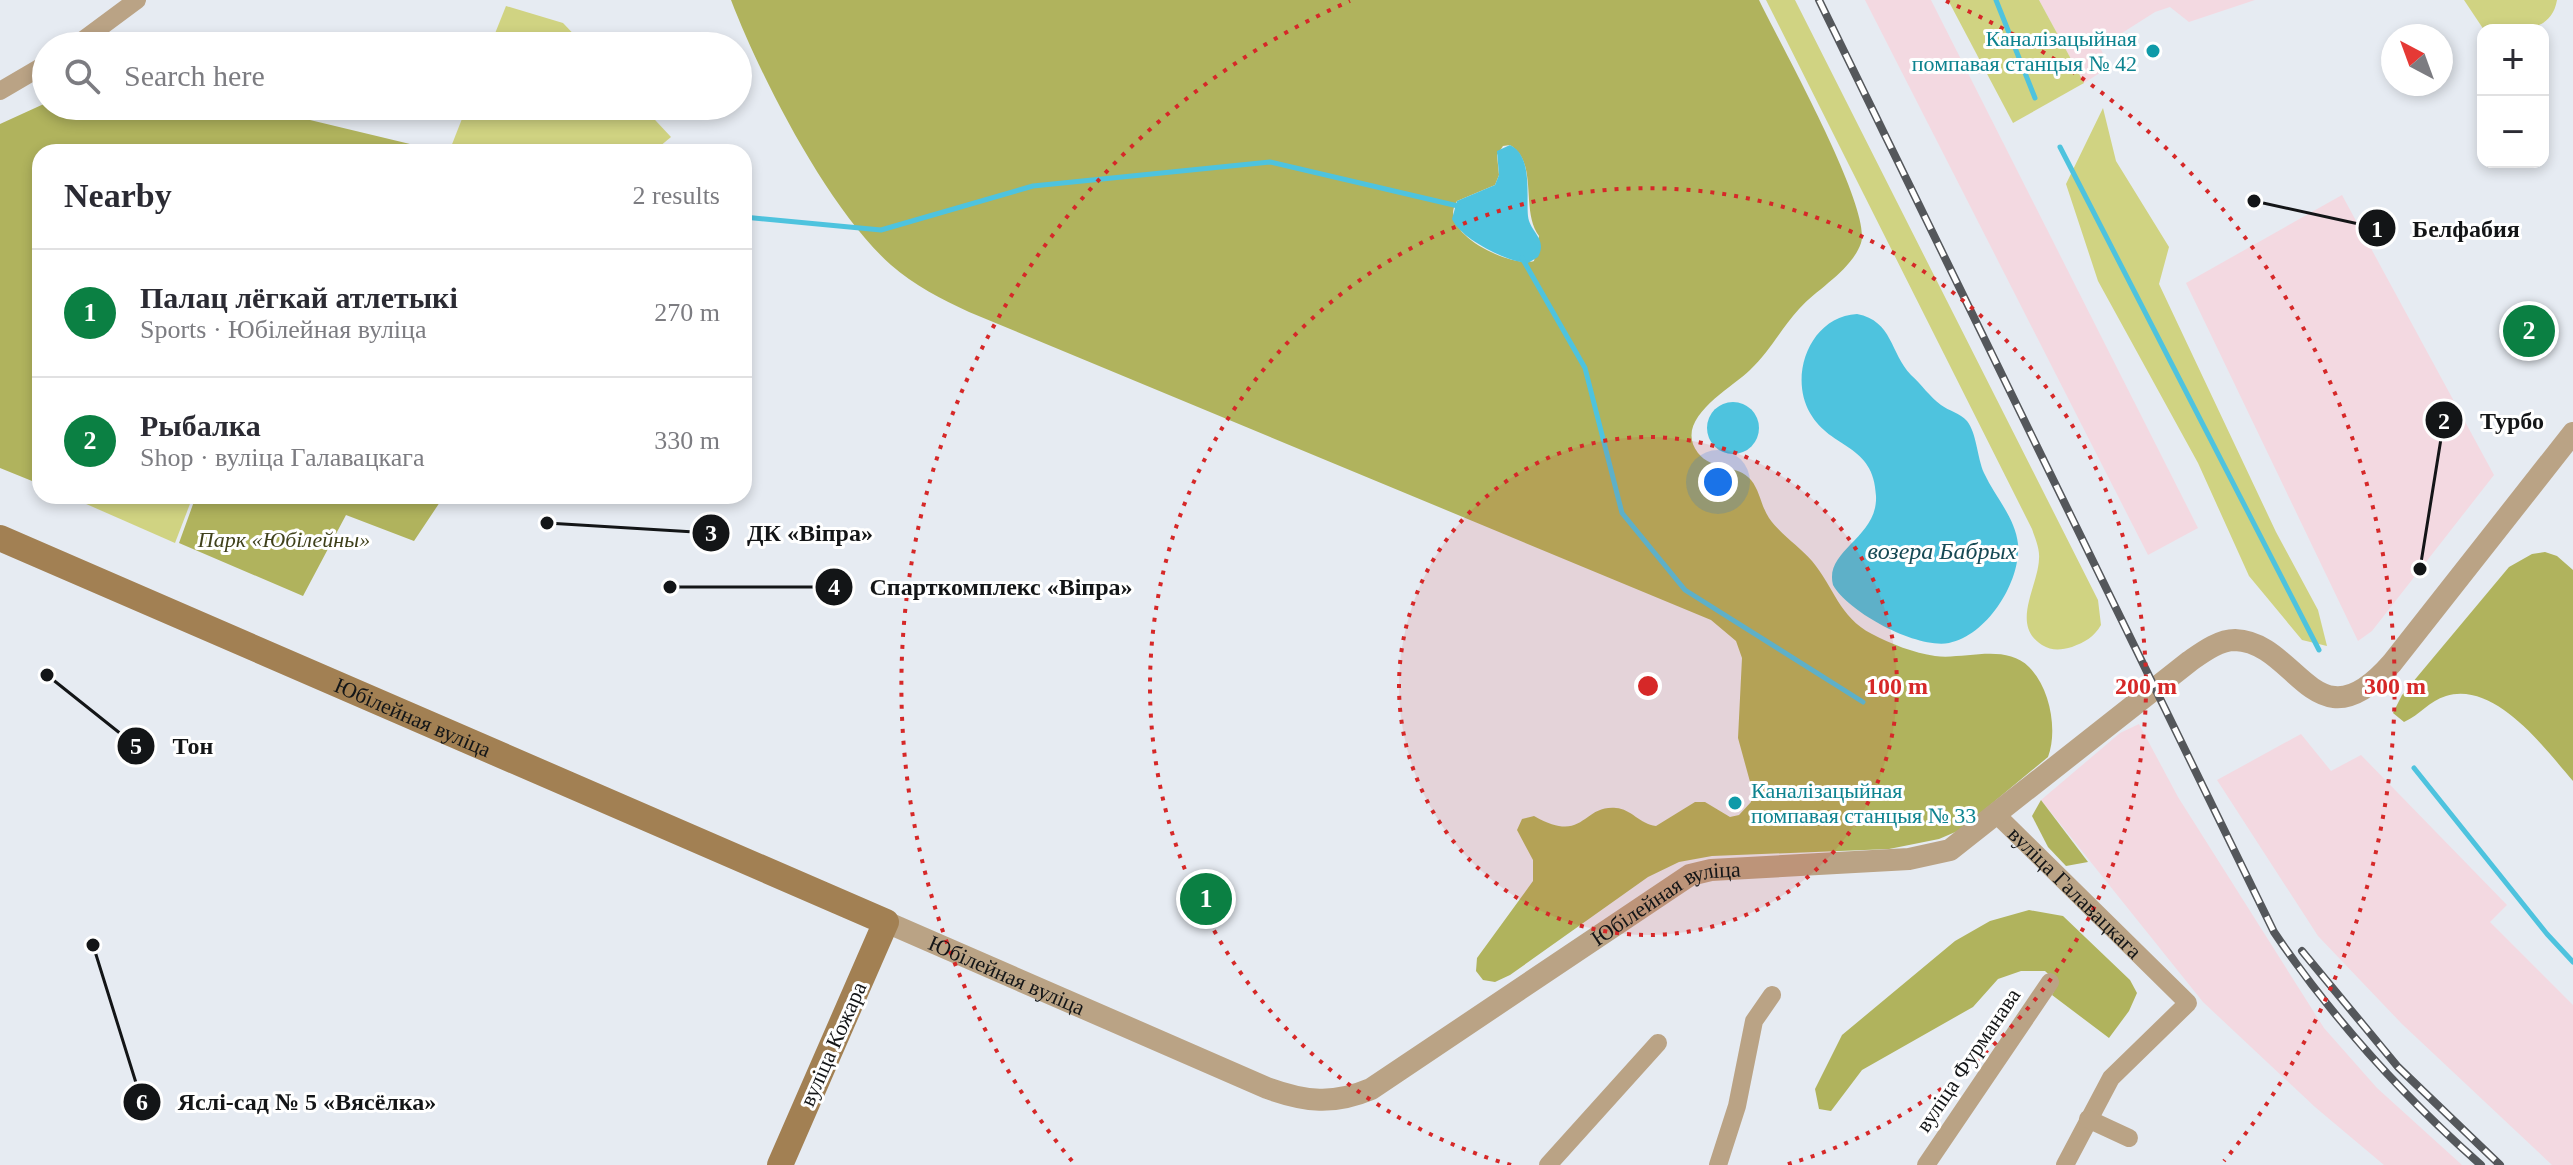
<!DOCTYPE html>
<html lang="en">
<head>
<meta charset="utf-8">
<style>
	:root { --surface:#fff; --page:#f7f7f7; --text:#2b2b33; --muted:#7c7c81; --line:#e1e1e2; --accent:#0b8043 }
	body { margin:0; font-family:Georgia,serif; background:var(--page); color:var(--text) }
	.controls { position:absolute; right:24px; top:24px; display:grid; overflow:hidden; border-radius:16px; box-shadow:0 4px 12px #0003 }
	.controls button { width:72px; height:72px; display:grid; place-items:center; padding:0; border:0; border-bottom:2px solid var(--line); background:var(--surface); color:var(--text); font:40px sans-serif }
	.compass { position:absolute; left:2381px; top:24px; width:72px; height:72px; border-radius:50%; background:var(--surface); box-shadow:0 4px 12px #0003; rotate:319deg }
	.you { position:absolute; left:1718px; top:482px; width:28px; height:28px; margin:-20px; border:6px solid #fff; border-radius:50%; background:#1a73e8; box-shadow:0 0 0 12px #1a73e833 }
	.badge { display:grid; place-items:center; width:52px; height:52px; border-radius:50%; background:var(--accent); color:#fff; font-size:26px; font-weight:700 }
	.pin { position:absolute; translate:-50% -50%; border:4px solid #fff; box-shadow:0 2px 8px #0006 }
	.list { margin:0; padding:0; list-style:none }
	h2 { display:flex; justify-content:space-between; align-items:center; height:104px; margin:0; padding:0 32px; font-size:34px }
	h2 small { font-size:26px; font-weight:400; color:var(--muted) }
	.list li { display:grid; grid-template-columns:52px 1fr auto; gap:24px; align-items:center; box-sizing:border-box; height:128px; padding:0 32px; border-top:2px solid var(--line) }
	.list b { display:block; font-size:30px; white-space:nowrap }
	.list p { margin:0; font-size:26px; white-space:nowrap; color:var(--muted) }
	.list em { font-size:26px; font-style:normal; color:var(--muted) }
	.icon { flex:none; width:44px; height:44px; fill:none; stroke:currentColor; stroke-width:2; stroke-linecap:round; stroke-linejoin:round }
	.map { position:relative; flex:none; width:2573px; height:1165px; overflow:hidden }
	.search { position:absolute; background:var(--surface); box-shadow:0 4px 12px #0003; left:32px; top:32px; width:720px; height:88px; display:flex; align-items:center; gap:20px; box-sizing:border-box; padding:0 28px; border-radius:44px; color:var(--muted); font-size:30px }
	.panel { position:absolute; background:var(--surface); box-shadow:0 4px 12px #0003; left:32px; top:144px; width:720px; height:360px; border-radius:24px }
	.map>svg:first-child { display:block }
</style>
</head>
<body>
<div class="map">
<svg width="2573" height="1165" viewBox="0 0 2573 1165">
	<rect width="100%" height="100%" fill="#e6ebf2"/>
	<!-- industrial -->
	<g fill="#f3d9e1">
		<path d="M 1865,0 L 1931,0 L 2198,528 L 2148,555 Z"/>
		<path d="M 2039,0 L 2255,0 L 2189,22 L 2170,7 L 2155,12 L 2100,47 L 2109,67 L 2084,83 Z"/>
		<path d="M 2342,195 L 2494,475 L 2372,631 L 2358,641 L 2186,283 Z"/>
		<path d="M 2139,724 L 2178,797 L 2324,1028 L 2377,1088 L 2462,1165 L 2384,1165 L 2315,1107 L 2203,1002 L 2041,800 L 2120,733 Z"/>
		<path d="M 2301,734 L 2331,771 L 2361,755 L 2507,905 L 2490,922 L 2573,1005 L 2573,1165 L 2552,1165 L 2402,1024 L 2318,936 L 2217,780 Z"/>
	</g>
	<!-- green -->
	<g fill="#d0d382">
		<path d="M 1766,0 L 1795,0 L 2098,600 L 2101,625 C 2094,637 2085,642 2072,647 C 2061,650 2052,651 2042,645 C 2010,625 2038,587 2039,559 C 2040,549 2035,538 2032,529 Z"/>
		<path d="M 1948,0 L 2039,0 L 2084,83 L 2013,123 Z"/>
		<path d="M 2464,0 L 2557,0 C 2551,36 2512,30 2484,30 Z"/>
		<path d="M 506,6 L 563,23 L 585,46 L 490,46 Z"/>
		<path d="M 467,106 L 642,106 L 671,137 L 653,152 L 449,152 Z"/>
		<path d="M 2103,108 L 2116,161 L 2169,247 L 2159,284 L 2276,532 L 2318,610 L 2327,646 L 2302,640 L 2249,576 L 2198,463 L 2098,281 L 2066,184 Z"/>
		<path d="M 68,496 L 193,496 L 175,543 Z"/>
	</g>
	<!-- forest -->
	<g fill="#b0b35d" fill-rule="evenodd">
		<path d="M 731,0 L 1759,0 C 1778,40 1873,209 1861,243 C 1851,271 1818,288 1799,309 C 1781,329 1769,352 1750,370 C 1731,389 1672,419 1698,453 C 1712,471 1738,464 1751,480 C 1760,491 1761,506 1769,518 C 1781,535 1799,546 1812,561 C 1834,587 1839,617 1872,634 C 1891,644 1914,653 1935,656 C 1964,660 2005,643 2029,667 C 2050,688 2058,730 2048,757 L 1960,830 L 1939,839 L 1889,849 L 1712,856 L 1679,862 L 1648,877 L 1510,975 L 1495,982 L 1483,980 L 1476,971 L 1477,958 L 1533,881 L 1533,860 L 1517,830 L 1522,819 L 1534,816 C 1585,845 1581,805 1616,808 C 1631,809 1640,824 1656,826 L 1695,802 L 1705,802 L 1730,817 L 1739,815 L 1751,802 L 1752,789 L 1738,738 L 1742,658 L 1736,641 L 1711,620 L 969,312 C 941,299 914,285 891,265 C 828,209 761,78 731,0 ZM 1510,145 C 1539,162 1520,211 1539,236 L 1534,261 C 1512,268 1435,233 1457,201 L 1495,185 L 1499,175 L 1497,155 L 1503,146 Z"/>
		<path d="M 46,103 L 267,106 L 285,114 L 410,144 L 408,152 L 40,152 L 40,474 L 37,483 L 0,468 L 0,124 Z"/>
		<path d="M 196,496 L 444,496 L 414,541 L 346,515 L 303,596 L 179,543 Z"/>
		<path d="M 2545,552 L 2557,556 L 2573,570 L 2573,781 C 2545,749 2496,681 2446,696 C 2429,701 2420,715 2404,722 L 2393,713 L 2402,695 L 2509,567 L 2532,554 Z"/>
		<path d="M 2041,800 L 2088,862 L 2066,866 L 2048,847 L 2032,816 Z"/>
		<path d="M 2029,910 L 2063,916 L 2130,980 L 2137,993 L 2129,1011 L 2109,1038 L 2052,995 L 2058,983 L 2045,971 L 2021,971 L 1998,979 L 1973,1007 L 1862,1070 L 1831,1111 L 1819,1109 L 1815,1089 L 1842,1035 L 1955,941 L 1990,921 Z"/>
	</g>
	<!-- water -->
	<g fill="#4ec3de">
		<path d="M 1510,145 C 1533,156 1526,195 1528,216 C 1530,233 1548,238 1538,257 L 1528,263 C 1507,262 1461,239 1452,219 L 1457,201 L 1495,185 L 1499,175 L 1497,151 Z"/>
		<path d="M 1857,314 C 1893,321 1890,353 1911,375 C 1921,384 1930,397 1941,405 C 1949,411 1960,413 1967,421 C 1977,434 1977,457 1984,473 C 1995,497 2015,517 2018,544 C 2021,581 1988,635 1949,643 C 1917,649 1849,613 1833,585 C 1824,550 1878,538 1876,496 C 1874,443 1831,450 1810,413 C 1788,375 1811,316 1857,314 Z"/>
		<circle cx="1733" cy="428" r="26"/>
	</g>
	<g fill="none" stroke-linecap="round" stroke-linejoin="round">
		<!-- stream -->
		<g stroke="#4ec3de" stroke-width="5">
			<path d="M 1996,0 L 2035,98"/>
			<path d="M 2060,147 L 2319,650"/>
			<path d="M 744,217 L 881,230 L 1033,186 L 1270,162 L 1458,206"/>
			<path d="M 1522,258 L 1585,368 L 1622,513 L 1685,590 L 1863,702"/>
			<path d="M 2414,768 L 2547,934 L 2573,962"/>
		</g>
		<!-- minor -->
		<g stroke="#baa385" stroke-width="18">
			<path d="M 75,46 L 137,0"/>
			<path d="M 0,91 L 46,64"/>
			<path id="s1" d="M 1997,815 L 2188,1003 L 2111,1078 L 2065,1165"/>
			<path d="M 2088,1119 L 2129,1138"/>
			<path d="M 1548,1165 L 1658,1043"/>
			<path d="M 1718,1165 L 1737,1106 L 1754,1021 L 1772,995"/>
			<path d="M 1926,1165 L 2050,982"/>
		</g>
		<!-- tertiary -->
		<path stroke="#baa385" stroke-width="22" id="s2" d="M 886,922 L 1267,1088 C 1306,1102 1333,1105 1371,1089 L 1690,875 L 1711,870 L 1909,859 L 1950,850 L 2190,661 C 2203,652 2219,640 2235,640 C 2298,642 2315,751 2392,663 L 2573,433"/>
		<!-- secondary -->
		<path stroke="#a28053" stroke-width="26" id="s3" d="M 0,538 L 886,922 L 780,1165"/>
		<defs>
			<g id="rail">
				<path d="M 1819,0 L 2274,932 C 2333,1019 2403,1096 2481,1165"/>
				<path d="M 2302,951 L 2398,1067 L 2500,1165"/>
			</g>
		</defs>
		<!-- rail casing -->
		<use href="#rail" stroke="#54575b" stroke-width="8"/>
		<!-- rail -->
		<use href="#rail" stroke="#fff" stroke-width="5" stroke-dasharray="15" stroke-linecap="butt"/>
	</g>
	<!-- distance rings -->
	<circle cx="1648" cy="686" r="249" fill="#d62828" fill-opacity=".12"/>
	<g fill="none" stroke="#d62828" stroke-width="4" stroke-dasharray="4 8">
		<circle cx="1648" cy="686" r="249"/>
		<path d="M1511 1165A498 498 0 1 1 1785 1165"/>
		<path d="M1072 1161A747 747 0 0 1 1350 1M1946 1A747 747 0 0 1 2224 1161"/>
	</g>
	<!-- markers -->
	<g fill="#0f9aa8" stroke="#fff" stroke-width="3">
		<circle cx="2153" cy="51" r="8"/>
		<circle cx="1735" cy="803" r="8"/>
	</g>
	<g text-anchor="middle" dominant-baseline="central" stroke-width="6" stroke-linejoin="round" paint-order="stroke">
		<!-- culture labels -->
		<g font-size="22" fill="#0d838f" stroke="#fff" text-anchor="end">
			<text x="2137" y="38">Каналізацыйная<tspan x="2137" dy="25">помпавая станцыя № 42</tspan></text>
			<text x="1751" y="790" text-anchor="start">Каналізацыйная<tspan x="1751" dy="25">помпавая станцыя № 33</tspan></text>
		</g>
		<!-- park labels -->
		<g font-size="22" font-style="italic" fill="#3f401b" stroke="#fff">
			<text x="284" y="539">Парк «Юбілейны»</text>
		</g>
		<!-- street labels -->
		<g font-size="22" fill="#131517" stroke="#fff">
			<text stroke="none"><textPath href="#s3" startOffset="450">Юбілейная вуліца</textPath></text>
			<text stroke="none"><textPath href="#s1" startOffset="110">вуліца Галавацкага</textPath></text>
			<text stroke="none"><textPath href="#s2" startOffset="874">Юбілейная вуліца</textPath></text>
			<text stroke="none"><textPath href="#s2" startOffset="132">Юбілейная вуліца</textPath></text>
			<text transform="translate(833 1044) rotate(-66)">вуліца Кожара</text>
			<text transform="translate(1968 1060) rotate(-56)">вуліца Фурманава</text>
		</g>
		<!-- water labels -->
		<g font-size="24" font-style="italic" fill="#164954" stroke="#fff">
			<text x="1942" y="551">возера Бабрых</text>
		</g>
	</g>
	<circle cx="1648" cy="686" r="12" fill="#d62828" stroke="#fff" stroke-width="4"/>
	<g font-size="24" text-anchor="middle" font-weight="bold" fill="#d62828" stroke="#fff" stroke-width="6" stroke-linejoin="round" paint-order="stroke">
		<text x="1897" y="694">100 m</text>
		<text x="2146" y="694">200 m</text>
		<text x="2395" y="694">300 m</text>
	</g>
	<!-- callouts -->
	<path fill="none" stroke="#131517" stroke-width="3" d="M2254 201L2377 228M2420 569L2444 420M547 523L711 533M670 587L834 587M47 675L136 746M93 945L142 1102"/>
	<g fill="#131517" stroke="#fff" stroke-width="3">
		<circle cx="2254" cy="201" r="8"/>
		<circle cx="2420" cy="569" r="8"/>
		<circle cx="547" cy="523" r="8"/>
		<circle cx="670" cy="587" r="8"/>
		<circle cx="47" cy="675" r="8"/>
		<circle cx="93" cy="945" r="8"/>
		<circle cx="2377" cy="228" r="20"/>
		<circle cx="2444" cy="420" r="20"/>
		<circle cx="711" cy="533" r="20"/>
		<circle cx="834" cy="587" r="20"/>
		<circle cx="136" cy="746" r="20"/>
		<circle cx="142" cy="1102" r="20"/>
	</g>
	<g font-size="24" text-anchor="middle" font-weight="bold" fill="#fff">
		<text x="2377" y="237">1</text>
		<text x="2444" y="429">2</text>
		<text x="711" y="541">3</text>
		<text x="834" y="595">4</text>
		<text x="136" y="754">5</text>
		<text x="142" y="1110">6</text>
	</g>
	<g font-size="24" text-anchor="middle" font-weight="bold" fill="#131517" stroke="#fff" stroke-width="6" stroke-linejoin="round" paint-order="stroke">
		<text x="2466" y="237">Белфабия</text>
		<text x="2512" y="429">Турбо</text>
		<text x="810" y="541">ДК «Віпра»</text>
		<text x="1001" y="595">Спарткомплекс «Віпра»</text>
		<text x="193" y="754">Тон</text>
		<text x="307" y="1110">Яслі-сад № 5 «Вясёлка»</text>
	</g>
</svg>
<div class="controls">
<button>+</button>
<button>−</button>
</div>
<svg class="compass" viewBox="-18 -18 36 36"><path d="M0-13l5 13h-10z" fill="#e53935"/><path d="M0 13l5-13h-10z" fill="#7c7c81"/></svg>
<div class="you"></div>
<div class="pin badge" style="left:1206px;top:899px">1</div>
<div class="pin badge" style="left:2529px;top:331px">2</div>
<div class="search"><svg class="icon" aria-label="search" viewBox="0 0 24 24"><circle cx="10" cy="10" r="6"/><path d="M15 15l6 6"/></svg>Search here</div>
<section class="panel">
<h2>Nearby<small>2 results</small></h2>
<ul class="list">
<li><span class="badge">1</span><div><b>Палац лёгкай атлетыкі</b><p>Sports · Юбілейная вуліца</p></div><em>270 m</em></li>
<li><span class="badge">2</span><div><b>Рыбалка</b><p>Shop · вуліца Галавацкага</p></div><em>330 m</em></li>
</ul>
</section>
</div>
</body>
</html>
